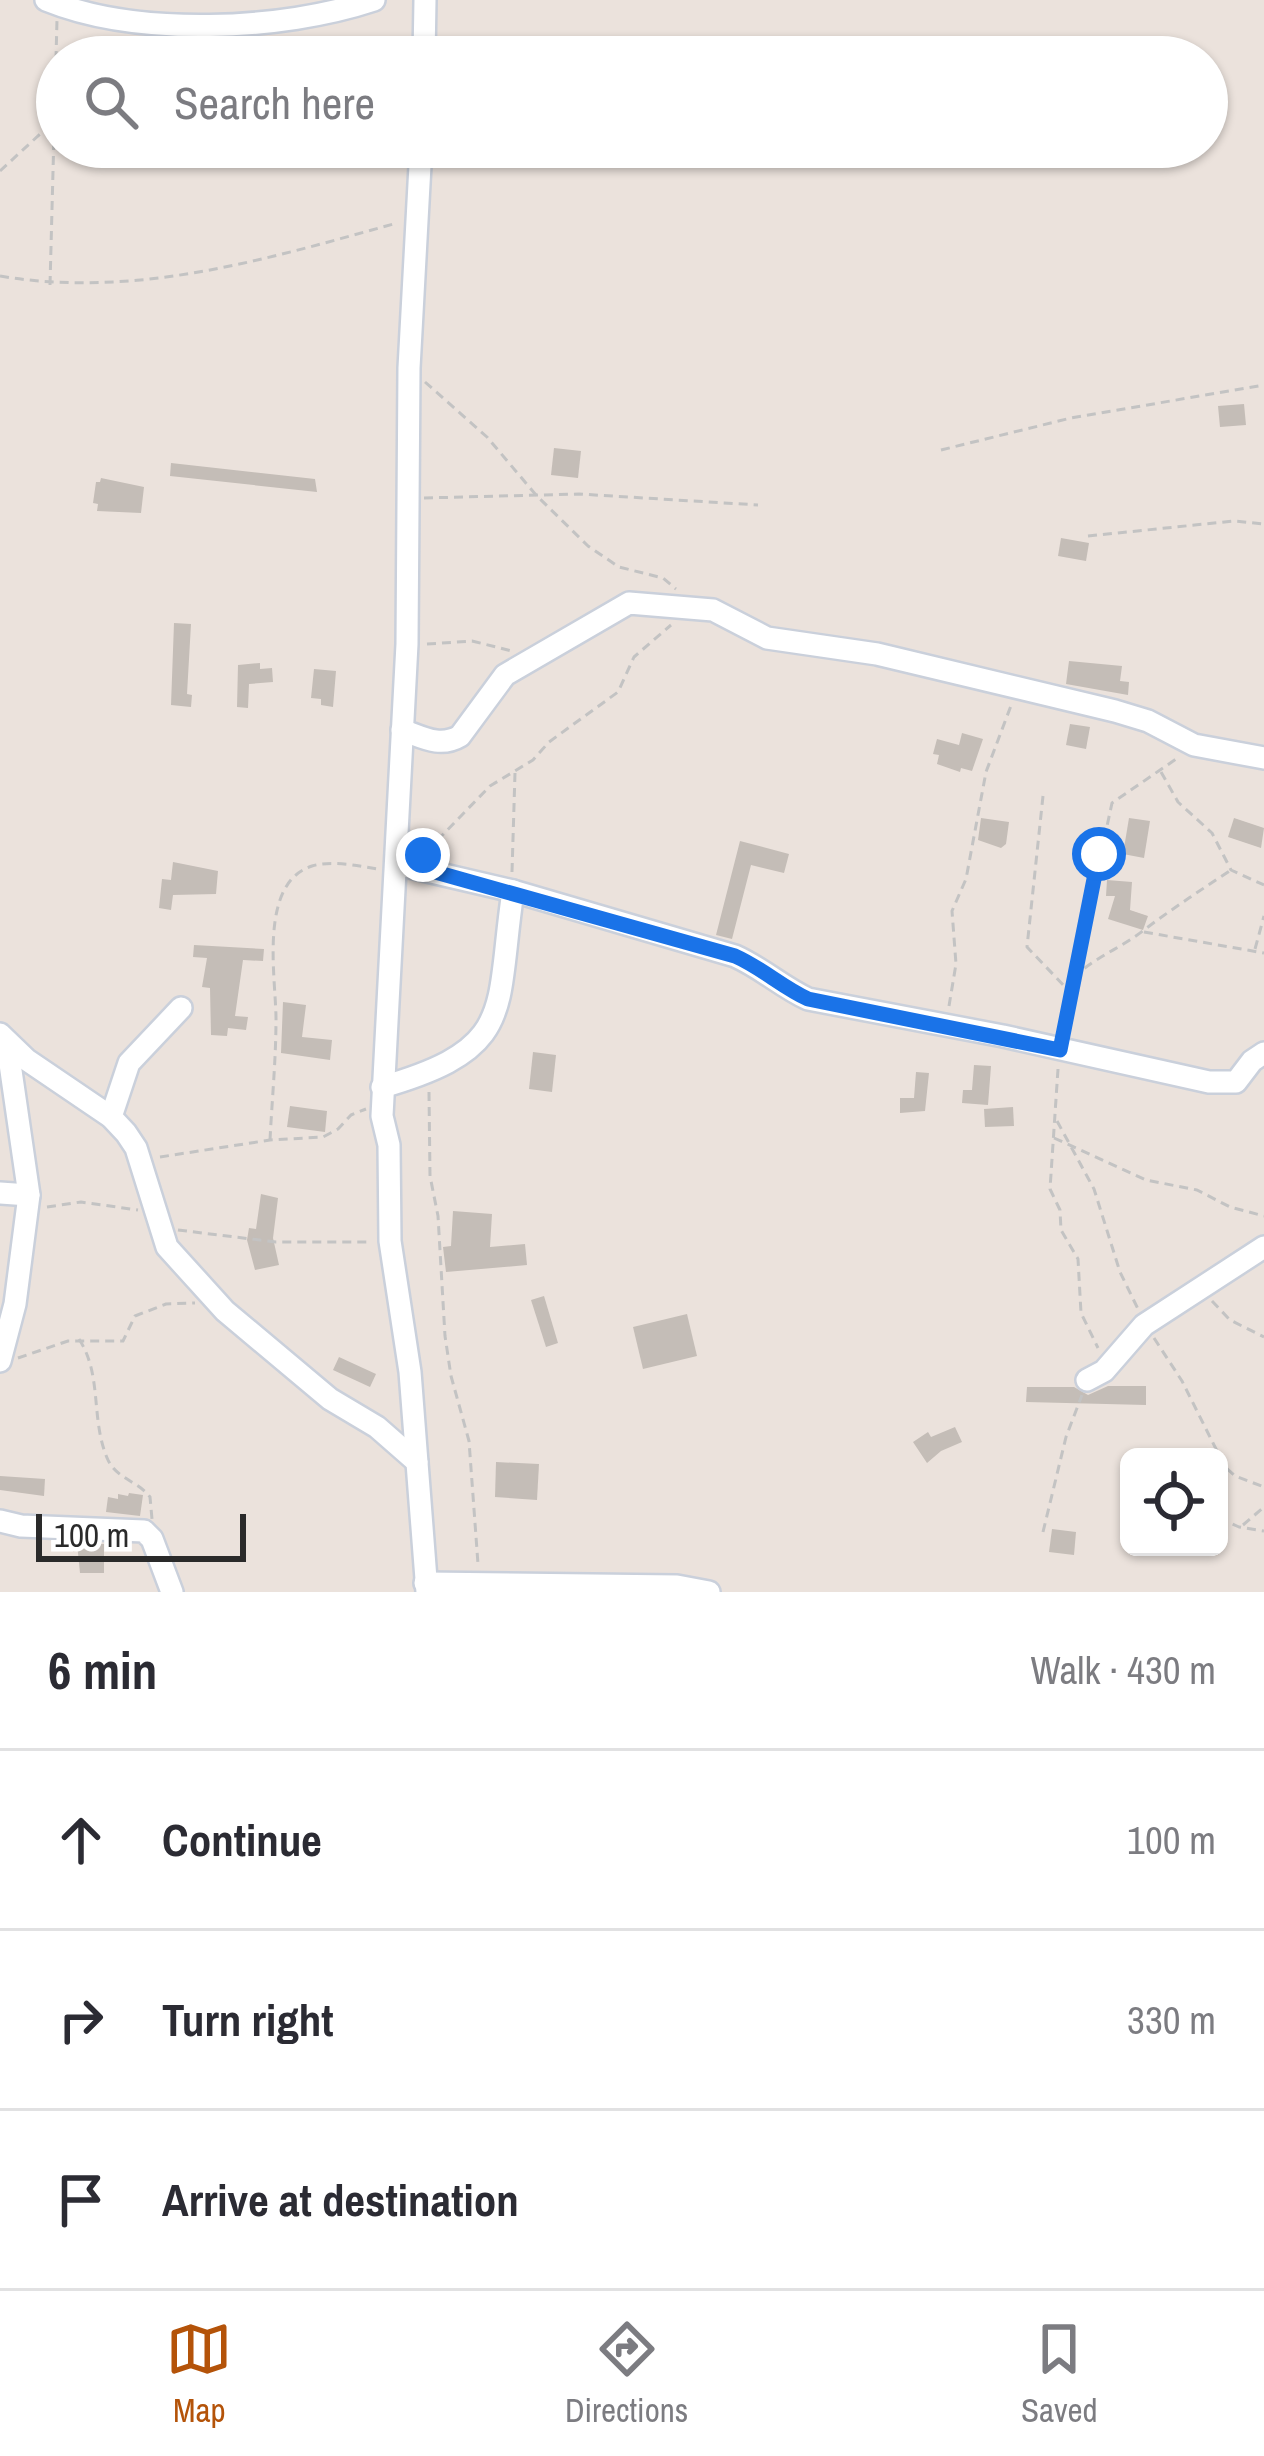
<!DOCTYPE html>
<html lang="en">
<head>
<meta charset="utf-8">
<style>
	:root { --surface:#fff; --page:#f2f2f3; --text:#2b2b33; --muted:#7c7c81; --line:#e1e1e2; --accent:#b45309 }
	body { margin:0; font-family:"Archivo Narrow",sans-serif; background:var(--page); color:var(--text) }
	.controls { position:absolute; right:36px; bottom:36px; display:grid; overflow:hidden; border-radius:18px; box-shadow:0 3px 9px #0004 }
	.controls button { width:108px; height:108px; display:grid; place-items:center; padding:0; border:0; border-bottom:3px solid var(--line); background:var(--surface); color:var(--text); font:60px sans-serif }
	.scale { position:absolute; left:36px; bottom:30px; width:210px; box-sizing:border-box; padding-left:12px; border:6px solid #2a2a2a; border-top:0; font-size:33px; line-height:42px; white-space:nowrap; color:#2a2a2a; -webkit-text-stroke:9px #fff; paint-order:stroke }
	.stop { position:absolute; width:36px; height:36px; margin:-27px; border:9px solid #1a73e8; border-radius:50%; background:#fff }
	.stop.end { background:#1a73e8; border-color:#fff; box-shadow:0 3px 12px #0008 }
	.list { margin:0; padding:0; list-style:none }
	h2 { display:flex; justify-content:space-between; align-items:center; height:156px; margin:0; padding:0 48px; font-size:51px }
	h2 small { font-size:39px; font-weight:400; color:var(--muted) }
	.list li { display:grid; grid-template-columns:78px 1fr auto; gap:36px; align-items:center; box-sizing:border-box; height:180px; padding:0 48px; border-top:3px solid var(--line) }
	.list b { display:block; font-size:45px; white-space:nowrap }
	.list em { font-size:39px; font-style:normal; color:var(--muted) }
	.icon { flex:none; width:66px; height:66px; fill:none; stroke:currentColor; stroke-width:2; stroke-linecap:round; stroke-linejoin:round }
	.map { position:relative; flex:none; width:1264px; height:1592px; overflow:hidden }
	.search { position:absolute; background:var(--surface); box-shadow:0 3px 9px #0004; left:36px; right:36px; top:36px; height:132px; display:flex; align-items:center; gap:30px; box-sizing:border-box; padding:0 42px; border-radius:66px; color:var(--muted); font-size:45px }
	.sheet { height:696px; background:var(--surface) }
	nav { display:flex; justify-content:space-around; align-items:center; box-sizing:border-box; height:168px; border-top:3px solid var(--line); background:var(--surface); font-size:33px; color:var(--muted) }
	nav a { display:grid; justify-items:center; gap:6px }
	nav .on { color:var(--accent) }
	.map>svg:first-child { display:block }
</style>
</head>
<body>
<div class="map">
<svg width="1264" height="1592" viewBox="0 0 1264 1592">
	<rect width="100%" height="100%" fill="#ebe2dc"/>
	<!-- building -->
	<g fill="#c4bdb7">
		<path d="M 1244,404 L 1246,425 L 1220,427 L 1218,406 Z"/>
		<path d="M 554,448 L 581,451 L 578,478 L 551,475 Z"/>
		<path d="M 171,463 L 315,479 L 317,492 L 170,476 Z"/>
		<path d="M 101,478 L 144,487 L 141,513 L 97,511 L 98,504 L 93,503 L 96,482 L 100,482 Z"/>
		<path d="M 1061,538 L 1089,543 L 1086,561 L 1058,556 Z"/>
		<path d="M 174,623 L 191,624 L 187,694 L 192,695 L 191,707 L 171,705 Z"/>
		<path d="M 1069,661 L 1122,666 L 1120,681 L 1129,682 L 1128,695 L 1066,684 Z"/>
		<path d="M 260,663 L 260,669 L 272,668 L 273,682 L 249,684 L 248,708 L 237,707 L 238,665 Z"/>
		<path d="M 314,669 L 336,671 L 333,707 L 321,705 L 321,699 L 311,698 Z"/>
		<path d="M 1070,724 L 1090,727 L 1086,749 L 1066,745 Z"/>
		<path d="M 962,733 L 983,739 L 972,771 L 961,768 L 960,772 L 937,764 L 939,755 L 933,754 L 937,739 L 959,745 Z"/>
		<path d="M 981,818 L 1009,822 L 1006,844 L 1001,848 L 978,840 Z"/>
		<path d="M 1129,818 L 1150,821 L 1144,858 L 1123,854 Z"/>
		<path d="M 1234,818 L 1264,828 L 1261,848 L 1228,837 Z"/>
		<path d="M 740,841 L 789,854 L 784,873 L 751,865 L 732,939 L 716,935 Z"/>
		<path d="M 173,862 L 218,871 L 216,894 L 173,895 L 171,910 L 159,908 L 162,879 L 171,880 Z"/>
		<path d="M 1107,880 L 1132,882 L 1130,910 L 1148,916 L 1143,930 L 1108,919 L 1115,896 L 1106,896 Z"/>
		<path d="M 194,945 L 264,949 L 263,961 L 243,960 L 235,1016 L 248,1017 L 246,1030 L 228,1028 L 227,1036 L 211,1035 L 210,988 L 202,987 L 207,958 L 193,957 Z"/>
		<path d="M 283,1002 L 306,1005 L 302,1037 L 332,1040 L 330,1060 L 281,1053 Z"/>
		<path d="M 533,1052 L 556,1055 L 552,1092 L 529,1089 Z"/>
		<path d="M 974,1065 L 991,1066 L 988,1105 L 962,1103 L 963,1090 L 972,1090 Z"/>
		<path d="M 916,1072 L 929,1073 L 925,1111 L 900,1113 L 900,1098 L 914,1098 Z"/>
		<path d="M 290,1106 L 327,1111 L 325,1132 L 287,1127 Z"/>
		<path d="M 1013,1107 L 1014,1126 L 985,1127 L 984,1109 Z"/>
		<path d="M 261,1194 L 278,1198 L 273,1238 L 279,1265 L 255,1270 L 247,1240 L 249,1228 L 256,1229 Z"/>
		<path d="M 453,1211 L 492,1214 L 490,1247 L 525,1244 L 527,1265 L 446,1272 L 443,1247 L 451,1246 Z"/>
		<path d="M 544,1296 L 558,1343 L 546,1347 L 531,1300 Z"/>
		<path d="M 687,1314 L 697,1356 L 643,1369 L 633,1327 Z"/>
		<path d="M 339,1357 L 376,1374 L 370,1387 L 333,1370 Z"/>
		<path d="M 1108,1386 L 1146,1386 L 1146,1405 L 1026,1402 L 1027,1387 L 1074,1387 L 1088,1395 Z"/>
		<path d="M 955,1427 L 962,1442 L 941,1451 L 927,1463 L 913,1442 L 928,1432 L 931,1437 Z"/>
		<path d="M 496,1462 L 539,1464 L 537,1500 L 495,1497 Z"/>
		<path d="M 0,1476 L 45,1479 L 44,1496 L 0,1490 Z"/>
		<path d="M 129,1493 L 143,1495 L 140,1516 L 106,1512 L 108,1497 L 118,1499 L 118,1494 L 128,1496 Z"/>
		<path d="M 1052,1529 L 1076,1532 L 1074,1555 L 1049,1552 Z"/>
		<path d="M 77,1543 L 104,1544 L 104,1573 L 80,1573 Z"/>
	</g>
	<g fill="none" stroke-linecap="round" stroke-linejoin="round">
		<defs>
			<g id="minor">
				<path d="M 46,0 C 137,37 281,31 374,0"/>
				<path d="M 424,57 L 425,0"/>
				<path d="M 421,147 L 409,368 L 407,644 L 382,1116 L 389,1145 L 390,1241 L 410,1372 L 427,1592"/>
				<path d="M 402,730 C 422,737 440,748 460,736 L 505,675 L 629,603 L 713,610 L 767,638 L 877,654 L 1115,711 L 1148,721 L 1194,745 L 1264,758"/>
				<path d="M 397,864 L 513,891 L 735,956 C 762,968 782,987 808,999 L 1003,1036 L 1209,1082 L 1236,1082 L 1252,1061 L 1264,1053"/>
				<path d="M 0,1034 L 27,1060 L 111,1117 L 126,1133 L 136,1148 L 167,1247 L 225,1311 L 330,1399 L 377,1427 L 417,1462"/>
				<path d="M 382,1087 C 517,1048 495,1012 513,891"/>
				<path d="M 111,1117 L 129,1063 L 181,1008"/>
				<path d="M 0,1193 L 29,1195"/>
				<path d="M 0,1361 L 15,1304 L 29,1195 L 7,1043"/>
				<path d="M 1087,1380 L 1104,1371 L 1144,1325 L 1264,1247"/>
				<path d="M 0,1521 L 21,1526 L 144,1531 L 152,1539 L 172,1592"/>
				<path d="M 425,1583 L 677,1586 L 709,1592"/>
			</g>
		</defs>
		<!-- minor casing -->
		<use href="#minor" stroke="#cad0db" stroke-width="26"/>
		<!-- path -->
		<g stroke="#c3c3c3" stroke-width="3" stroke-dasharray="9 6" stroke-linecap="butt">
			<path d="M 0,171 L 52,123"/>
			<path d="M 0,276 C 136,299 267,259 397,223"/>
			<path d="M 50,285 L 57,20"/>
			<path d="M 425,382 L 487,437 L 536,495 L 588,546 L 619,567 L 663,578 L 676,589"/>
			<path d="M 941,450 L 1071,418 L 1264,385"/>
			<path d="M 424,498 L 579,494 L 758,505"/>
			<path d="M 1088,536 L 1234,521 L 1264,524"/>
			<path d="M 427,644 L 472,641 L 512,651"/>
			<path d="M 1161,772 L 1178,802 L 1212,833 L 1231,870 L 1264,885"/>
			<path d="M 1043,796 L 1027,947 L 1069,991"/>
			<path d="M 427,851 L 490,786 L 533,760 L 549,742 L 618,692 L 634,657 L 671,625"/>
			<path d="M 512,872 L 515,773"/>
			<path d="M 1144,932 L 1264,953"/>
			<path d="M 1255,949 L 1264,916"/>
			<path d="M 1073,978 C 1095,957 1121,948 1144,930 C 1173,908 1201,890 1231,870"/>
			<path d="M 949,1006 L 956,964 L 952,911 L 966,879 L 986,772 L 1012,703"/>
			<path d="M 1063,1030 L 1112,803 L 1179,757"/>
			<path d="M 1058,1069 L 1050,1189 L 1060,1210 L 1061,1230 L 1078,1259 L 1081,1313 L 1098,1348"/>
			<path d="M 429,1092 L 430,1176 L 438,1216 L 445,1336 L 451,1376 L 469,1441 L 478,1564"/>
			<path d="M 1057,1121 L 1094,1189 L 1120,1272 L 1138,1309"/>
			<path d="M 1054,1138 L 1146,1180 L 1197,1190 L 1230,1207 L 1264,1216"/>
			<path d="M 270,1140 C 272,1100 276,1059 276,1019 C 276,978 258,883 312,866 C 331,860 359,866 377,869"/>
			<path d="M 160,1157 L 270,1140 L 323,1137 L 338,1129 L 351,1115 L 366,1109"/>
			<path d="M 47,1207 L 81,1202 L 138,1210"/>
			<path d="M 178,1230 L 276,1242 L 371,1242"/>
			<path d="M 1212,1301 L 1230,1320 L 1264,1337"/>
			<path d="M 1154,1338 L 1182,1381 L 1225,1467 L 1235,1476 L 1264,1487"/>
			<path d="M 79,1339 C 103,1376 90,1420 108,1460 C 117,1479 138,1481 150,1497 L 152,1519"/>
			<path d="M 18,1358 L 68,1341 L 123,1341 L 135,1316 L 166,1304 L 195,1303"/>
			<path d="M 1219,1518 L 1239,1527 L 1264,1531"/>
			<path d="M 1243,1525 L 1264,1507"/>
			<path d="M 1043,1532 L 1066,1437 L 1082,1395"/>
		</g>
		<!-- minor -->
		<use href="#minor" stroke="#fff" stroke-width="21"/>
	</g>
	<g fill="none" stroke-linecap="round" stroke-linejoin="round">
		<!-- route -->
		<path stroke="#1a73e8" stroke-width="15" d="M 423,855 L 414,866 L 735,956 C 762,968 782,987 808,999 L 1060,1050 L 1099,854"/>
	</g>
</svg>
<div class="controls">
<button><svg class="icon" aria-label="locate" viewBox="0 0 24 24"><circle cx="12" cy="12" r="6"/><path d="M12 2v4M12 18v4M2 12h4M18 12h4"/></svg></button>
</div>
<div class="scale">100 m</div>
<div class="stop" style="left:1099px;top:854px"></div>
<div class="stop end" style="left:423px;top:855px"></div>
<div class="search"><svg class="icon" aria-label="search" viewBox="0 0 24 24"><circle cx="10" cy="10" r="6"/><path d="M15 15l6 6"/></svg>Search here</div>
</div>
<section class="sheet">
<h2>6 min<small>Walk · 430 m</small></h2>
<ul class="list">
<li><svg class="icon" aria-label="ahead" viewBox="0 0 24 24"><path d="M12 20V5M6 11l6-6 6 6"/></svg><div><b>Continue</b></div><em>100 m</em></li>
<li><svg class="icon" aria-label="right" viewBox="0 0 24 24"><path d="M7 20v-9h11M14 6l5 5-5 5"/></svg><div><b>Turn right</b></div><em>330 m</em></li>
<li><svg class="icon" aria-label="arrive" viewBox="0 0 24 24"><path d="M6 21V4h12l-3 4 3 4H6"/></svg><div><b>Arrive at destination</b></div></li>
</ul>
</section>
<nav>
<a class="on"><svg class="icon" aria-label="map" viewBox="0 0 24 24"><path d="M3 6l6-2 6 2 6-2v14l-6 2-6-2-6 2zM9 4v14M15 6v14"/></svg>Map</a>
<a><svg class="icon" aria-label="directions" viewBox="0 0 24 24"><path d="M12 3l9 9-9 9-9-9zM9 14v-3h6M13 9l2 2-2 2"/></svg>Directions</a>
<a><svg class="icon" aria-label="saved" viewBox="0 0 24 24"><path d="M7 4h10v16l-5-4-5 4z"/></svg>Saved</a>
</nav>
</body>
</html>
